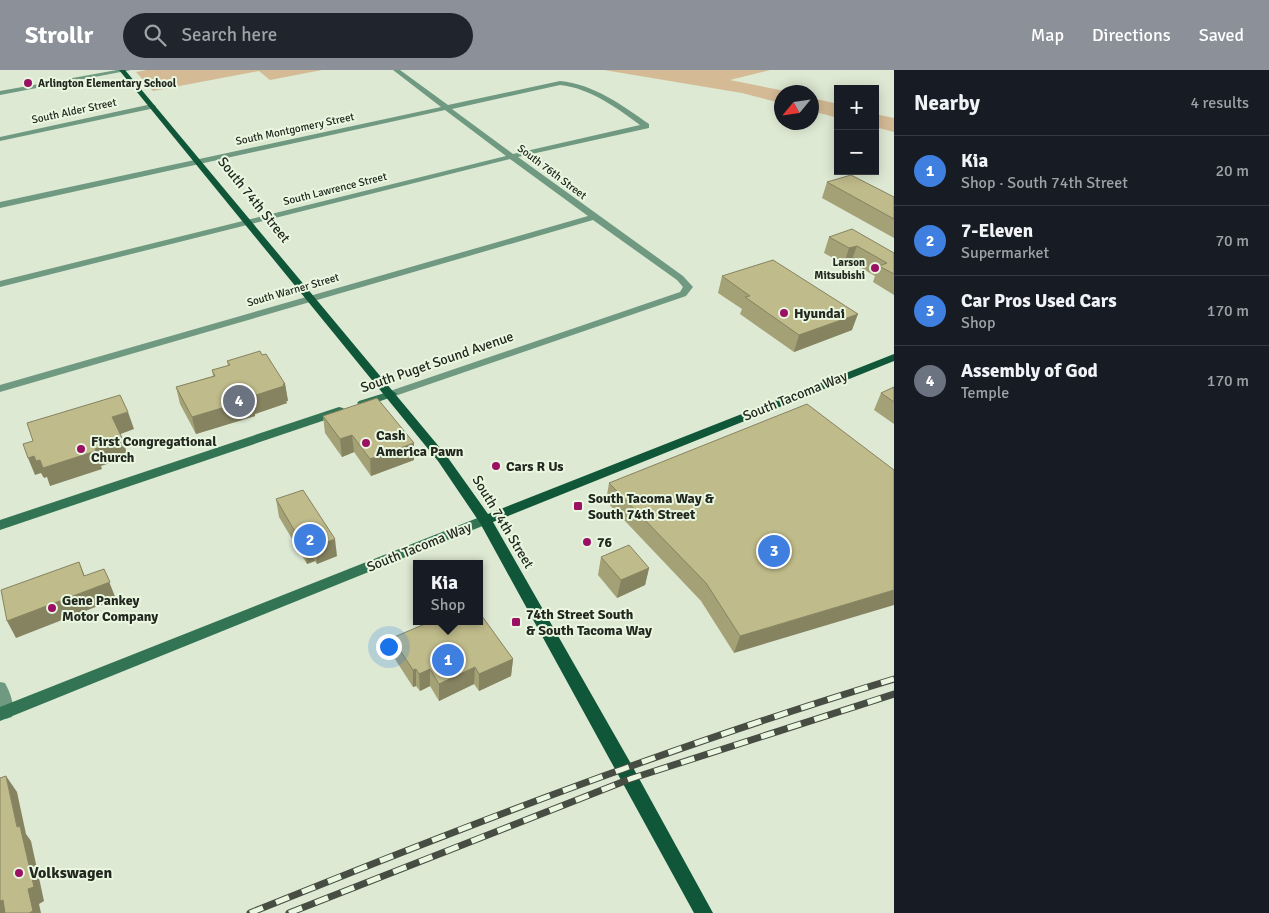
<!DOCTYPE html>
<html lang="en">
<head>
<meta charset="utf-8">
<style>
	:root { --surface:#171b24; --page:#20242c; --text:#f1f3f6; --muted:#9ea1a6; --line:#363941; --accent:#8c9099 }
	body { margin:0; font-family:Signika,sans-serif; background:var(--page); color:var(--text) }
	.controls { position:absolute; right:15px; top:15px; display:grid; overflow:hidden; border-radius:0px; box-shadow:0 2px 12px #0003 }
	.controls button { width:45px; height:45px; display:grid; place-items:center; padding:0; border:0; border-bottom:1px solid var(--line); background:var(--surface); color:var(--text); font:25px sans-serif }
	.compass { position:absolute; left:774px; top:15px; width:45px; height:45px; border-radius:50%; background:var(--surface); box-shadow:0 2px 12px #0003; rotate:241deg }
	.you { position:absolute; left:388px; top:576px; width:18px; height:18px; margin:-12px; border:4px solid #fff; border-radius:50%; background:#1a73e8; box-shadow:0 0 0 8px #1a73e833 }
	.badge { display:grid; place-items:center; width:32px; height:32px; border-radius:50%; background:var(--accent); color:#fff; font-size:16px; font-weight:700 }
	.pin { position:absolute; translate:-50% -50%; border:2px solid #fff; box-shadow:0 1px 5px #0006 }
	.popup { position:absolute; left:413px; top:490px; width:70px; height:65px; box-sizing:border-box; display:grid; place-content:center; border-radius:0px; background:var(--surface); filter:drop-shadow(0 1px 4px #0005); font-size:16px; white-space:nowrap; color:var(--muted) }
	.popup b { font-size:19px; color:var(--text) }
	.popup::after { content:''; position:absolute; left:50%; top:100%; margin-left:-10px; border:10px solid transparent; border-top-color:var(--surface) }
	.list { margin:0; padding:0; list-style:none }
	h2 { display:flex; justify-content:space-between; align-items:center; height:65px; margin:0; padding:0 20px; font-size:21px }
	h2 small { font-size:16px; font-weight:400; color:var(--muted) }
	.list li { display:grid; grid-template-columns:32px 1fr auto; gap:15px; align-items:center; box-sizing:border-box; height:70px; padding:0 20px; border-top:1px solid var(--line) }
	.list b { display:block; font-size:19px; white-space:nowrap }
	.list p { margin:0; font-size:16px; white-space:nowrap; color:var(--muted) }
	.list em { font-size:16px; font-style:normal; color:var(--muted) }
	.icon { flex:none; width:28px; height:28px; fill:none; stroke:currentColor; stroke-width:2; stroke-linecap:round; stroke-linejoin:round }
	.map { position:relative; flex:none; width:894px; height:843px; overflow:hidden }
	header { display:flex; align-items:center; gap:30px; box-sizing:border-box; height:70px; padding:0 25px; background:var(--accent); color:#fff }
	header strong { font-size:24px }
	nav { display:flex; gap:28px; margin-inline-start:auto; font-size:18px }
	.search { width:350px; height:45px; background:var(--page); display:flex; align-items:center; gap:12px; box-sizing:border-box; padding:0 18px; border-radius:28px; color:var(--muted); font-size:19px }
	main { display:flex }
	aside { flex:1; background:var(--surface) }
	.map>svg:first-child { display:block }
</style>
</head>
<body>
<header>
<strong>Strollr</strong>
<div class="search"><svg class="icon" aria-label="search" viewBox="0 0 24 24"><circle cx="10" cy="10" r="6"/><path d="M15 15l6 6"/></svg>Search here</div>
<nav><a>Map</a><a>Directions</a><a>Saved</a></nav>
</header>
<main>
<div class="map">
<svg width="894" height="843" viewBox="0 0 894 843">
	<rect width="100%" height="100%" fill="#dde9d3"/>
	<!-- green -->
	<g fill="#d4ba95">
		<path d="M 147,0 L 322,0 L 270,10 L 259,1 L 153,21 L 136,2 Z"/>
		<path d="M 604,0 L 770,0 L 730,10 L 790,22 L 782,22 L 781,33 L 742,23 Z"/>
		<path d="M 812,28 L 838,34 L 838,48 L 812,41 Z"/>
		<path d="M 875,44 L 894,48 L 894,62 L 875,57 Z"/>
	</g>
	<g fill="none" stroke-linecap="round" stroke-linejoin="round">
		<!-- street -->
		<g fill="#709982" fill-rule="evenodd">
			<path d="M 117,0 L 131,0 L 0,25 L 0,21 Z"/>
			<path d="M 393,0 L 400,0 L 448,35 L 560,11 C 593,14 622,35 649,54 L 649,58 L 518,87 L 683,206 L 693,217 L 686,226 L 395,326 L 387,326 L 385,324 L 387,322 L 680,222 L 683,217 L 677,210 L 593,150 L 0,322 L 0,315 L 588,146 L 510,89 L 0,217 L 0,211 L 506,86 L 445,40 L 0,138 L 0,132 L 441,37 ZM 560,15 C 590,18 617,38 640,55 L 513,84 L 452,39 Z"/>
			<path d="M 152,34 L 156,36 L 155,38 L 0,71 L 0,67 Z"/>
			<path d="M 0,612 L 5,613 C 10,622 16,638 12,647 L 6,649 L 0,646 Z"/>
		</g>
		<!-- secondary -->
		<g fill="#337454" fill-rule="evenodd">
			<path d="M 391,321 L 395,322 L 397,324 L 395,326 L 363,337 L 357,333 L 359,331 Z"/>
			<path d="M 339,337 L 343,338 L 345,341 L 343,344 L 0,460 L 0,450 Z"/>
			<path d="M 485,445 L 490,447 L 491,450 L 490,453 L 0,651 L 0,637 Z"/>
		</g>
		<!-- primary -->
		<path fill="#0f5738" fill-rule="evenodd" d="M 119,0 L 125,0 L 446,385 L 488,444 L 894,284 L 894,291 L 493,452 L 630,692 L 713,843 L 694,843 L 480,453 L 438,391 Z"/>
		<defs>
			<g id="rail">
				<path d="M 250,843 C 462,757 675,675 894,609"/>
				<path d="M 289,843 L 630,709 L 894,624"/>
			</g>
		</defs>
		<!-- rail casing -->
		<use href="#rail" stroke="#474d42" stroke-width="7"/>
		<!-- rail -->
		<use href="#rail" stroke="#eaf7e0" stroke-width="5" stroke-dasharray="14" stroke-linecap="butt"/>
	</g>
	<!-- wall -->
	<g fill="#a4a177">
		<path d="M 827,112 L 894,127 L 894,168 L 822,128 Z"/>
		<path d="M 829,167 L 894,183 L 894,225 L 873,212 L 875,206 L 851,192 L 844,194 L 824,183 Z"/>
		<path d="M 722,206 L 852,260 L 794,282 L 740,244 L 742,239 L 718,223 Z"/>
		<path d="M 262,285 L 285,314 L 288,331 L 286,331 L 287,333 L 255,344 L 255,346 L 196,364 L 180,334 L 176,317 L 213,306 L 212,300 L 228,296 L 227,291 Z"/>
		<path d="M 894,317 L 894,354 L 874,340 L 881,323 Z"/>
		<path d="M 323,346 L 414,373 L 414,390 L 371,406 L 354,382 L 342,387 L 325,363 Z"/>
		<path d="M 894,400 L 734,583 L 701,531 L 606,431 L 609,413 Z"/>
		<path d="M 276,429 L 337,486 L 317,494 L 315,491 L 307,494 L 279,447 Z"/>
		<path d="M 601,487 L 649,498 L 645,515 L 617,528 L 598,505 Z"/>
		<path d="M 392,568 L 513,589 L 511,606 L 479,621 L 474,614 L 439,631 L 430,616 L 420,621 L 416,616 L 413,617 L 393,586 Z"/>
	</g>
	<!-- shaded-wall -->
	<g fill="#868361">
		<path d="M 857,176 L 851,192 L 844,194 L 849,178 Z"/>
		<path d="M 858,244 L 852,260 L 794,282 L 799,265 Z"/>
		<path d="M 285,314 L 288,331 L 286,331 L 287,333 L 255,344 L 255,346 L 196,364 L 192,347 Z"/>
		<path d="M 128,342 L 134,359 L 118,365 L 112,347 Z"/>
		<path d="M 352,365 L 354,382 L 342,387 L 340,369 Z"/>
		<path d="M 123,370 L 128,387 L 101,396 L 102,399 L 50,416 L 47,407 L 44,408 L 41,403 L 35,405 L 28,388 L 34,386 L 95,379 Z"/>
		<path d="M 414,373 L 414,390 L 371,406 L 370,389 Z"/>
		<path d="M 335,469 L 337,486 L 317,494 L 314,477 Z"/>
		<path d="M 313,474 L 315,491 L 307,494 L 304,477 Z"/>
		<path d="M 79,492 L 86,509 L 104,499 L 116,529 L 16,568 L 7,551 Z"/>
		<path d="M 649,498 L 645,515 L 617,528 L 621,510 Z"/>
		<path d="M 894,520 L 894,535 L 734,583 L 740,566 Z"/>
		<path d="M 513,589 L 511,606 L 479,621 L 479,604 Z"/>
		<path d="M 475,597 L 474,614 L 439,631 L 439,614 Z"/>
		<path d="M 416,599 L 416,616 L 413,617 L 413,600 Z"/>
		<path d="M 430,599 L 430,616 L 420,621 L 419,604 Z"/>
		<path d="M 6,706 L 17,722 L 26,764 L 31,771 L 44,831 L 39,834 L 41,843 L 29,843 L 28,819 L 17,757 Z"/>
		<path d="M 3,830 L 13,843 L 0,843 L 0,831 Z"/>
	</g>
	<!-- building -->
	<g fill="#bfbb8a" stroke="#868361">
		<path d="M 851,105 L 894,127 L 894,149 L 827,112 Z"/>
		<path d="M 852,159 L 894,183 L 894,204 L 879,196 L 887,193 L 857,176 L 849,178 L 829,167 Z"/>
		<path d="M 773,190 L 858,244 L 799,265 L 745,227 L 750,226 L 722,206 Z"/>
		<path d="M 260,281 L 262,285 L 266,284 L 285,314 L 283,314 L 284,316 L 250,327 L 252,329 L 192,347 L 176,317 L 215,306 L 212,300 L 230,295 L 227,291 Z"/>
		<path d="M 894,317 L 894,332 L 881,323 Z"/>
		<path d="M 120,325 L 128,342 L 112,347 L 123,370 L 95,379 L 96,381 L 43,398 L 40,390 L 36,391 L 34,386 L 28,388 L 23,374 L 33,371 L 27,353 Z"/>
		<path d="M 377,328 L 414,373 L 370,389 L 352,365 L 340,369 L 323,346 Z"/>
		<path d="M 807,334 L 894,400 L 894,520 L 740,566 L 706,513 L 609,413 Z"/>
		<path d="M 303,420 L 335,469 L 314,477 L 313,474 L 304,477 L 276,429 Z"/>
		<path d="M 629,475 L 649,498 L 621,510 L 601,487 Z"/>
		<path d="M 79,492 L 84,506 L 104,499 L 110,512 L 7,551 L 1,520 Z"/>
		<path d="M 479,542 L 513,589 L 479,604 L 475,597 L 439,614 L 430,599 L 419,604 L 416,599 L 413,600 L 392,568 L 432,551 L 479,551 Z"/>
		<path d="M 6,706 L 17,757 L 20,756 L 34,817 L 28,819 L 33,841 L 29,843 L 5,843 L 3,830 L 0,831 L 0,708 Z"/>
	</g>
	<!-- markers -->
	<g fill="#9a1062" stroke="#eaf7e0" stroke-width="2">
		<circle cx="28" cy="13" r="5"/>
		<circle cx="875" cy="198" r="5"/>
		<circle cx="784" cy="243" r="5"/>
		<circle cx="366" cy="373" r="5"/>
		<circle cx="81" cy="379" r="5"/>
		<circle cx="496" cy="396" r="5"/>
		<rect x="573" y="431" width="10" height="10" rx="2.5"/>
		<circle cx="587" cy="472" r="5"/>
		<circle cx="52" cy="538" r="5"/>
		<rect x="511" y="547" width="10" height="10" rx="2.5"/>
		<circle cx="19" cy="803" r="5"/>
	</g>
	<g text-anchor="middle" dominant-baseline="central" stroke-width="4" stroke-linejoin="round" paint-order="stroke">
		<!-- far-poi labels -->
		<g font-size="11" font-weight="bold" fill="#22271f" stroke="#eaf7e0" text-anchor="start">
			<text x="38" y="13">Arlington Elementary School</text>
			<text x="865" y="192" text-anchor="end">Larson<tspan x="865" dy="13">Mitsubishi</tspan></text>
		</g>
		<!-- far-street labels -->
		<g font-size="11" fill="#22271f" stroke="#eaf7e0">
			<text transform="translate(74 41) rotate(-12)">South Alder Street</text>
			<text transform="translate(295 59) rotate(-12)">South Montgomery Street</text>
			<text transform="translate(552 102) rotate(37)">South 76th Street</text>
			<text transform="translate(335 119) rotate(-14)">South Lawrence Street</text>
			<text transform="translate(293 220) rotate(-16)">South Warner Street</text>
		</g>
		<!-- street labels -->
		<g font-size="14" fill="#22271f" stroke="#eaf7e0">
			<text transform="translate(254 130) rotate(51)">South 74th Street</text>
			<text transform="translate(437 292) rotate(-19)">South Puget Sound Avenue</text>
			<text transform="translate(795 326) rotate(-22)">South Tacoma Way</text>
			<text transform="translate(503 452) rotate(59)">South 74th Street</text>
			<text transform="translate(419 477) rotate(-22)">South Tacoma Way</text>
		</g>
		<!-- poi labels -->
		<g font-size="14" font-weight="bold" fill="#22271f" stroke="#eaf7e0" text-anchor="start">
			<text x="794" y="243">Hyundai</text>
			<text x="376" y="365">Cash<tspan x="376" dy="16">America Pawn</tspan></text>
			<text x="91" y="371">First Congregational<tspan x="91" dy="16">Church</tspan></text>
			<text x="506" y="396">Cars R Us</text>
			<text x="588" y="428">South Tacoma Way &amp;<tspan x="588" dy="16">South 74th Street</tspan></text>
			<text x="597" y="472">76</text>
			<text x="62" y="530">Gene Pankey<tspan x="62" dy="16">Motor Company</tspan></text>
			<text x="526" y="544">74th Street South<tspan x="526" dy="16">&amp; South Tacoma Way</tspan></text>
		</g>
		<!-- near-poi labels -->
		<g font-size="16" font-weight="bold" fill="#22271f" stroke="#eaf7e0" text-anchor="start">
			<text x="29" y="803">Volkswagen</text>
		</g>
	</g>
</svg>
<div class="controls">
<button>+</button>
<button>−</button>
</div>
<svg class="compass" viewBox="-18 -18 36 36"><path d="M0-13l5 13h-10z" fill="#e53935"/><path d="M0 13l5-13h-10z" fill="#9ea1a6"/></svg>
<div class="you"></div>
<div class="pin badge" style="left:448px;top:590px;background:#3f7fe0">1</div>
<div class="popup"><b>Kia</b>Shop</div>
<div class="pin badge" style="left:310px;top:470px;background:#3f7fe0">2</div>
<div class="pin badge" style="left:774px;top:481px;background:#3f7fe0">3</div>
<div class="pin badge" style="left:239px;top:331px;background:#6b7280">4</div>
</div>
<aside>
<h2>Nearby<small>4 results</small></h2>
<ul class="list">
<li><span class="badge" style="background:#3f7fe0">1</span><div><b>Kia</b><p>Shop · South 74th Street</p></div><em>20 m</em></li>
<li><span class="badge" style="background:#3f7fe0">2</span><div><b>7-Eleven</b><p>Supermarket</p></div><em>70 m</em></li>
<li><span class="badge" style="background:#3f7fe0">3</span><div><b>Car Pros Used Cars</b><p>Shop</p></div><em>170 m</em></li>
<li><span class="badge" style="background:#6b7280">4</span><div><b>Assembly of God</b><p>Temple</p></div><em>170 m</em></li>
</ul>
</aside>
</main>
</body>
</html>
